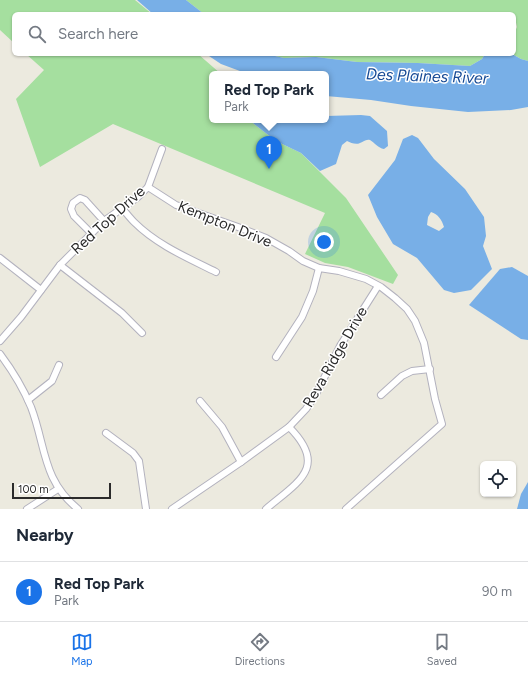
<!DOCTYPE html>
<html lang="en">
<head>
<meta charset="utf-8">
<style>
	:root { --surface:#fff; --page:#f2f2f3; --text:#1f2937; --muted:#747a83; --line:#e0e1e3; --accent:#1a73e8 }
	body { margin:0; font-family:Figtree,sans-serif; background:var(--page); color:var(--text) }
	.controls { position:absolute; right:12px; bottom:12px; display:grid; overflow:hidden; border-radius:6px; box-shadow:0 1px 3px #0004 }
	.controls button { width:36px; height:36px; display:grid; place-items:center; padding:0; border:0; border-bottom:1px solid var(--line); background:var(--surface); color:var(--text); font:20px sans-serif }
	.scale { position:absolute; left:12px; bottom:10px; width:99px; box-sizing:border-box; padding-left:4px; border:2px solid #2b2b2b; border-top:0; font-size:11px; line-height:14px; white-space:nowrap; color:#2b2b2b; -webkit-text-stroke:3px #fff; paint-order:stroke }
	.you { position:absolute; left:324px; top:242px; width:14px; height:14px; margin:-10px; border:3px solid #fff; border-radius:50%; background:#1a73e8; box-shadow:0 0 0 6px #1a73e833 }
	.badge { display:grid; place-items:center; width:26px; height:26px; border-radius:50%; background:var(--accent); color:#fff; font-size:13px; font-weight:700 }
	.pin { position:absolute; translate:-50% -33px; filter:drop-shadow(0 1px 2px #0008) }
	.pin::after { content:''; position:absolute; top:21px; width:14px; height:12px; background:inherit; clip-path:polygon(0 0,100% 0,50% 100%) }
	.popup { position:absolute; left:209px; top:71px; width:120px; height:52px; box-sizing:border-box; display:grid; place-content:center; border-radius:6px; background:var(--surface); filter:drop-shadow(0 1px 3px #0005); font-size:13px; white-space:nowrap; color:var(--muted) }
	.popup b { font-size:15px; color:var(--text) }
	.popup::after { content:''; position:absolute; left:50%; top:100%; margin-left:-8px; border:8px solid transparent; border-top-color:var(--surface) }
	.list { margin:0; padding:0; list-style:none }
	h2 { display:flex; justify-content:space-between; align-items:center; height:52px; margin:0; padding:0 16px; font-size:17px }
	h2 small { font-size:13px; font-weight:400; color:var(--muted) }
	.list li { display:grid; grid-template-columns:26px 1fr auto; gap:12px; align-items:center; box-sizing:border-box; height:60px; padding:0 16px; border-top:1px solid var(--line) }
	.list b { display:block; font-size:15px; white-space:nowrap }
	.list p { margin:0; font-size:13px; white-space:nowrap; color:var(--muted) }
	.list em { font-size:13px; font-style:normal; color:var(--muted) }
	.icon { flex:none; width:22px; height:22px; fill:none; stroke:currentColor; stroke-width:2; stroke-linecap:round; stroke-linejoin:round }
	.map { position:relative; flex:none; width:528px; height:509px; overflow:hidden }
	.search { position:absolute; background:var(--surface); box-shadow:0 1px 3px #0004; left:12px; right:12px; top:12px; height:44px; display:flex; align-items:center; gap:10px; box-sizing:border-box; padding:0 14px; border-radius:6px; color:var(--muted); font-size:15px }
	.sheet { height:112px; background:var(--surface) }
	nav { display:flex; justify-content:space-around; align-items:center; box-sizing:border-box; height:56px; border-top:1px solid var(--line); background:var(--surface); font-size:11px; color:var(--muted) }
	nav a { display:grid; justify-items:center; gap:2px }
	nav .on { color:var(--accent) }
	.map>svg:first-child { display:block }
</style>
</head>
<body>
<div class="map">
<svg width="528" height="509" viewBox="0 0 528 509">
	<rect width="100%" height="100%" fill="#eceadf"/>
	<!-- green -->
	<g fill="#a5df9f">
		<path d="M 0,0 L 135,0 L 152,14 L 14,14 L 14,43 L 0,30 Z"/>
		<path d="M 186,0 L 528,0 L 528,61 L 521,59 L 512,54 L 514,54 L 514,34 L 517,27 L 514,14 L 204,14 Z"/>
		<path d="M 26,54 L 198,54 L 221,74 L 212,74 L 212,120 L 249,120 L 276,141 L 301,153 L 346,198 L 398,275 L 393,284 L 348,267 L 325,263 L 305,254 L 325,213 L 113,124 L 40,167 L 16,99 L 44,70 Z"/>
		<path d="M 266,54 L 485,54 L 482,59 L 470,66 L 418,63 L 357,62 L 316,57 L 284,58 Z"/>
	</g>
	<!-- water -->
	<g fill="#78afe7" fill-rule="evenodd">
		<path d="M 137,0 L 186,0 L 204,14 L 153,14 Z"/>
		<path d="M 206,54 L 266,54 L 284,58 L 316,57 L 357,62 L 418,63 L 470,66 L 482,59 L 485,54 L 512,54 L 521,59 L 528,61 L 528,107 L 511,110 L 468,112 L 411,106 L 371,100 L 326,96 L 326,74 L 248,74 L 221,64 Z"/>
		<path d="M 361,115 L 370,116 L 387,131 L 388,146 L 384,149 C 378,148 375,143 370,140 C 365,139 364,142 360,143 C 356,145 351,143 347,141 L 342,145 L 336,164 L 320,171 L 301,153 L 276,141 L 249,120 L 326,120 L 326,116 Z"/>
		<path d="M 412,135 L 418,138 L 434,159 L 465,189 L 484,217 L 486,236 L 483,246 L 492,269 L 471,290 L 454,293 L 444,290 L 417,258 L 393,244 L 377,217 L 368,195 L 395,160 L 403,139 ZM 431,212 C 438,214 442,220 444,227 L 439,231 L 427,225 L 428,217 Z"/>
		<path d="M 512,267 L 528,276 L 528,340 L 521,339 L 469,305 L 500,269 Z"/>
		<path d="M 528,482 L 528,509 L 517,509 L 521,494 Z"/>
	</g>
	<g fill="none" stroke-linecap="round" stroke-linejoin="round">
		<defs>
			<g id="minor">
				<path d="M 148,187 L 176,205 L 238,227 L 266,238 L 289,251 L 303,261 L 319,268 L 339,271 L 366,279 L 381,287 L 395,298 L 407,309 L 415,321 L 424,343 L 435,399 L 442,424 L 346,509"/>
				<path d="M 122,208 C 126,213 130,218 134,222 C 157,245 188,258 216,272"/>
				<path d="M 91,233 L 74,216 L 71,209 L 73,203 L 80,198 L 85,200 L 104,221"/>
				<path d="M 0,258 L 41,290"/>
				<path d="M 60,265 L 122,313 L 142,333"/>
				<path d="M 0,341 L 21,317 L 60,265 L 104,221 L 138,197 L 148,187 L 162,149"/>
				<path d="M 0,354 C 12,370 23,388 31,407 C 46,446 42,480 78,509"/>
				<path d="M 276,357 L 302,317 L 313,291 L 319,268"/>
				<path d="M 381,395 L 402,376 L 412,371 L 430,369"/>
				<path d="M 28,400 L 52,381 L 59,365"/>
				<path d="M 200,401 L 222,427 L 241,462"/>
				<path d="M 106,433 L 133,453 L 139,461 L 146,509"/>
				<path d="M 27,509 L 58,489"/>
				<path d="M 172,509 L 241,462 L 289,427 L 306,409 L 316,394 L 340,346 L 378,286"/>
				<path d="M 266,509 C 298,482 329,467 289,427"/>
			</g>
		</defs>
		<!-- minor casing -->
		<use href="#minor" stroke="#b3b2be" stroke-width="8"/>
		<!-- minor -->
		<use href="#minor" stroke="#fff" stroke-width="6"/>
	</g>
	<g text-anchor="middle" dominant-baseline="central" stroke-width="3" stroke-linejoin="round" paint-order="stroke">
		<!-- street labels -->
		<g font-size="15" fill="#2b2b2b" stroke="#fff">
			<text transform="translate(108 220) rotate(-42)">Red Top Drive</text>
			<text transform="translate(225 224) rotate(22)">Kempton Drive</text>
			<text transform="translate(335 357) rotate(-60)">Reva Ridge Drive</text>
		</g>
		<!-- water labels -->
		<g font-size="16" font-style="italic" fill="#164a95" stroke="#fff">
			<text transform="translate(427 76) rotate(2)">Des Plaines River</text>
		</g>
	</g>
</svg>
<div class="controls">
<button><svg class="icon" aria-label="locate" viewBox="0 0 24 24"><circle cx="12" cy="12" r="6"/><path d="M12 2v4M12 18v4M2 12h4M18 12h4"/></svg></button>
</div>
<div class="scale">100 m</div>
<div class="you"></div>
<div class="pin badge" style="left:269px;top:169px">1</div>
<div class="popup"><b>Red Top Park</b>Park</div>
<div class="search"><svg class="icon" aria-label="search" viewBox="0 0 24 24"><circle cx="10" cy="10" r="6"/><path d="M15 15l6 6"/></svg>Search here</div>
</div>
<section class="sheet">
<h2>Nearby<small></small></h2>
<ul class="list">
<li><span class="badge">1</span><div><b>Red Top Park</b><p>Park</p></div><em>90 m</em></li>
</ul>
</section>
<nav>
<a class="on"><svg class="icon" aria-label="map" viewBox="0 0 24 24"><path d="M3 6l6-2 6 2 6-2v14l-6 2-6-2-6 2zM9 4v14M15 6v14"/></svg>Map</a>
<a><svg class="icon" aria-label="directions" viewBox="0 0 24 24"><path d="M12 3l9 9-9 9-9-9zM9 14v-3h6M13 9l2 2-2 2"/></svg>Directions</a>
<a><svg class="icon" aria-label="saved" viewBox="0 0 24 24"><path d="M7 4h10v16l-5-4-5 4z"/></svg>Saved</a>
</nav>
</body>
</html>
